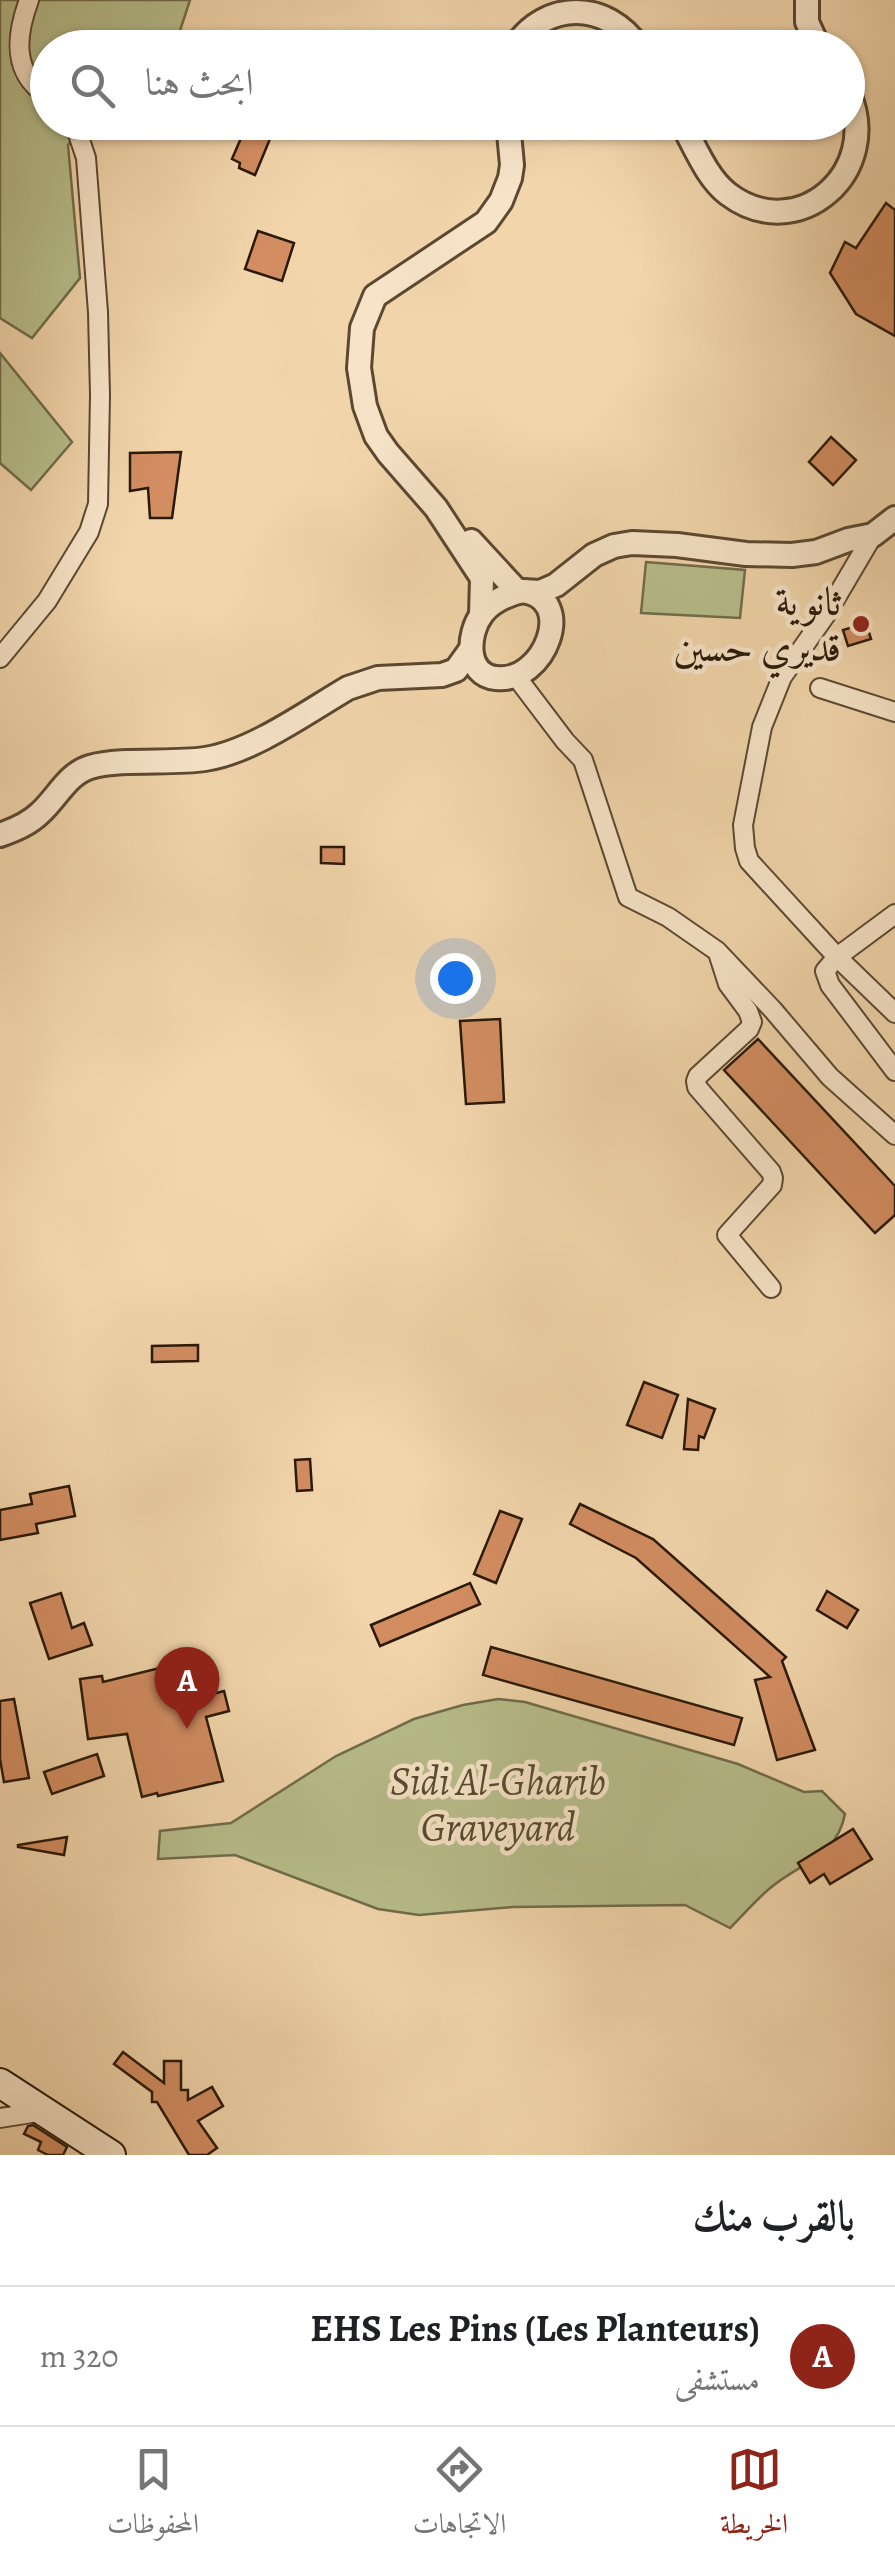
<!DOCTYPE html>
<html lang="ar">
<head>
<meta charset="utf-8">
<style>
	:root { --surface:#fff; --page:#f2f2f2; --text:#202124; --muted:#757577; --line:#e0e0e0; --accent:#8f2418 }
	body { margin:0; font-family:Alegreya,Amiri,serif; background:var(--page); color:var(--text); direction:rtl }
	.you { position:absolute; left:455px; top:978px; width:35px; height:35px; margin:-25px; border:8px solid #fff; border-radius:50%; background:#1a73e8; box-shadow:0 0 0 15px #1a73e833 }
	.badge { display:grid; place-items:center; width:65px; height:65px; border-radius:50%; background:var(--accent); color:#fff; font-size:32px; font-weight:700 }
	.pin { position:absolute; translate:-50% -82px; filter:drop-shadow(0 2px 5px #0008) }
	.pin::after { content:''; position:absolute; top:52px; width:35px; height:30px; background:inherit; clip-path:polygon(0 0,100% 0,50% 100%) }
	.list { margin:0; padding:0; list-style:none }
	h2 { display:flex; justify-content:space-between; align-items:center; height:130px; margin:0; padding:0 40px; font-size:42px }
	h2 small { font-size:32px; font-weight:400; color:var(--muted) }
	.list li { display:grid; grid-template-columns:65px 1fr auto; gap:30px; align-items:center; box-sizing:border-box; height:140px; padding:0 40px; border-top:2px solid var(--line) }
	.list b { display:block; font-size:38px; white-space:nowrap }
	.list p { margin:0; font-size:32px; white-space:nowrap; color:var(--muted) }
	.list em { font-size:32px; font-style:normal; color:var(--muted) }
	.icon { flex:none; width:55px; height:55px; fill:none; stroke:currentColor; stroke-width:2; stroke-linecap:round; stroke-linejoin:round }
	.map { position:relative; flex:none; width:895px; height:2155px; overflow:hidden; direction:ltr }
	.search { position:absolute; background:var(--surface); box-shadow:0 2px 8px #0004; left:30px; right:30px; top:30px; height:110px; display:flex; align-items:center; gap:25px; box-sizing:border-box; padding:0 35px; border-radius:55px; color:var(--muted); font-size:38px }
	.sheet { height:270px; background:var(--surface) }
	nav { display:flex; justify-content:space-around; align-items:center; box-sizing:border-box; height:140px; border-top:2px solid var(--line); background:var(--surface); font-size:28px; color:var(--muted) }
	nav a { display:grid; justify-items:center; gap:5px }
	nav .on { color:var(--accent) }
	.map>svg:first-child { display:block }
</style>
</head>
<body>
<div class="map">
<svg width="895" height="2155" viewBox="0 0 895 2155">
	<rect width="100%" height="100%" fill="#f2d5ab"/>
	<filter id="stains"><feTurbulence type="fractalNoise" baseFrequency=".002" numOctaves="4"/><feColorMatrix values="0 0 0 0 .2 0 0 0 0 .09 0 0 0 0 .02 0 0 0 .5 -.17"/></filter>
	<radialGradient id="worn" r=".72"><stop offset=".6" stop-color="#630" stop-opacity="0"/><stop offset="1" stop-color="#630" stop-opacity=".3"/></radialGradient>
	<!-- green -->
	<g fill="#b7be8b" stroke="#706c4a" stroke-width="2.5">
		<path d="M 0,0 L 190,0 L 176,43 L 169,47 L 48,48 L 48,122 L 84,123 L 68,145 L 80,278 L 32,338 L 0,318 Z"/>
		<path d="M 0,353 L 72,442 L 31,490 L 0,463 Z"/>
		<path d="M 646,562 L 745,570 L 740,618 L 641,613 Z"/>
		<path d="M 498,1699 L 525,1702 L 738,1764 L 804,1792 L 822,1791 L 845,1814 C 837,1857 799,1863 769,1889 C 755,1901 743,1915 730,1928 L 685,1905 L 513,1907 L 419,1915 L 378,1909 L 235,1855 L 158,1859 L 160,1831 L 231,1823 L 336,1756 L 414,1719 L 463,1705 Z"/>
	</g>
	<!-- building -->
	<g fill="#d28d61" stroke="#291908" stroke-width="2.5">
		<path d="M 247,124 L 272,134 L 255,175 L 239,168 L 240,163 L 232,159 Z"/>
		<path d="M 886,203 L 895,210 L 895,336 L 856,314 L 830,273 L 845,242 L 856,248 Z"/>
		<path d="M 258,231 L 294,243 L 282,281 L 245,269 Z"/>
		<path d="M 831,437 L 856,460 L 833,485 L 809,462 Z"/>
		<path d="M 181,452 L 172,518 L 150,518 L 148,488 L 130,491 L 130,453 Z"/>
		<path d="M 866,623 L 871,639 L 848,646 L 843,630 Z"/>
		<path d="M 321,847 L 344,847 L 344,864 L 321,863 Z"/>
		<path d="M 500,1019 L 504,1102 L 466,1104 L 460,1021 Z"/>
		<path d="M 758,1039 L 895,1186 L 895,1215 L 875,1233 L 724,1070 Z"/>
		<path d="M 198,1345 L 198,1361 L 152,1362 L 152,1346 Z"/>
		<path d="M 644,1382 L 678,1395 L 662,1438 L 627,1425 Z"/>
		<path d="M 688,1399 L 715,1409 L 704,1438 L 699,1436 L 698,1450 L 684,1449 Z"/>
		<path d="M 310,1459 L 312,1490 L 297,1491 L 295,1460 Z"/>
		<path d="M 69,1486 L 75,1516 L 36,1524 L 38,1533 L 0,1540 L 0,1510 L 32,1504 L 30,1494 Z"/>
		<path d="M 580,1504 L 653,1539 L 786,1657 L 782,1661 L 815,1750 L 777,1760 L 755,1680 L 770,1677 L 636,1558 L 570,1524 Z"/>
		<path d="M 500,1511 L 522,1519 L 496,1583 L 474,1574 Z"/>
		<path d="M 470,1583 L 480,1604 L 380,1646 L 371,1625 Z"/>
		<path d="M 827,1591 L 858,1610 L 847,1628 L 817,1610 Z"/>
		<path d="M 61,1593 L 72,1628 L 84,1623 L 92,1645 L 49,1659 L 30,1603 Z"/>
		<path d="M 491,1647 L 742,1718 L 734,1745 L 483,1675 Z"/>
		<path d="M 180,1663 L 189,1700 L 224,1691 L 229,1711 L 206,1717 L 223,1781 L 158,1796 L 157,1793 L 142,1797 L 127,1734 L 88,1739 L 80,1679 L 102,1676 L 103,1682 Z"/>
		<path d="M 14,1699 L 29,1778 L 4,1782 L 0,1759 L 0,1701 Z"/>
		<path d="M 97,1754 L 104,1776 L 52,1794 L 44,1772 Z"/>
		<path d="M 853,1829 L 872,1859 L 830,1884 L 824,1874 L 810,1883 L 798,1863 Z"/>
		<path d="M 67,1837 L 64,1855 L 18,1847 L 18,1845 Z"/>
		<path d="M 123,2052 L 164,2083 L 164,2061 L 181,2061 L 181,2090 L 188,2090 L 188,2100 L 212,2087 L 223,2106 L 198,2121 L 217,2148 L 207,2155 L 189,2155 L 157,2102 L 152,2102 L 152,2092 L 114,2064 Z"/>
		<path d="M 33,2125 L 67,2147 L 63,2155 L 48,2155 L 38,2150 L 41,2142 L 24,2134 L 28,2126 Z"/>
	</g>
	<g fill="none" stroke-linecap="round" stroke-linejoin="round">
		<defs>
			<g id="minor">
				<path d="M 29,0 C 16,35 11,73 48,96"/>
				<path d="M 873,535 L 827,613 L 782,677 L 762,727 L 743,825 L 745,848 L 749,861 L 837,957 L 895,1013"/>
				<path d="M 0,658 L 47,601 L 89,532 L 98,504 L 100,395 L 98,312 L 86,158 L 74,122"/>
				<path d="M 515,675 L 565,741 L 583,760 L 628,897 L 668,917 L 717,951 L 773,1010 L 830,1077 L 895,1135"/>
				<path d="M 820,688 L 895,712"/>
				<path d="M 895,914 L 837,957 L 825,971 L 830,985 L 895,1071"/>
				<path d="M 719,956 L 728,984 L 748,1011 L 752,1022 L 749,1029 L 698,1076 L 696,1081 L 697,1087 L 771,1172 L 773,1178 L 772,1185 L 727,1235 L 771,1288"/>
				<path d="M 0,2118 L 44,2111"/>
			</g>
			<g id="tertiary">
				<path d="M 807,0 L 807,22 L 819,48"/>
				<path d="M 514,48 C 545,0 607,0 639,48"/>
				<path d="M 681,122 C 695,146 706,177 728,194 C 798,247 884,171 848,92"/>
				<path d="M 471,541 L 518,592"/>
				<path d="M 522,591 L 540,592 L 556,585 L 594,555 L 614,546 L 632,543 L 677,545 L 746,554 L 792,555 L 816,552 L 848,540 L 873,535 L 895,518"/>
				<path d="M 522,591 C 578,597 545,684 496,678 C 465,675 467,634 482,614 C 492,601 506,595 522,591 Z"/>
				<path d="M 481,615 L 482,578 L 436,508 L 388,453 L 376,436 L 365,406 L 359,368 L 362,328 L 375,296 L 486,222 L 501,201 L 510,178 L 512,165 L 508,122"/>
				<path d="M 0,835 C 14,830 29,824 40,813 C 57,798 67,774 90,767 C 122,758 171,764 205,759 C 252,752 307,712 348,688 L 378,678 L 442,675 L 456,670 L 471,649"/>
			</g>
			<path id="secondary" d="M 0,2083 L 111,2155"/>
		</defs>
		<!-- minor casing -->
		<use href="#minor" stroke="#5b4831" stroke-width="22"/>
		<!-- tertiary casing -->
		<use href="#tertiary" stroke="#5b4831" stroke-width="28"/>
		<!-- secondary casing -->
		<use href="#secondary" stroke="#291908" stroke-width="32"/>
		<!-- minor -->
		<use href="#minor" stroke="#f7e4c8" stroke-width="18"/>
		<!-- tertiary -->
		<use href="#tertiary" stroke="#f7e4c8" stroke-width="22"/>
		<!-- secondary -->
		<use href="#secondary" stroke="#f7e4c8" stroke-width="28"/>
	</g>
	<!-- markers -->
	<circle fill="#8f2418" stroke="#f7e4c8" stroke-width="4" cx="861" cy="624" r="10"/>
	<g text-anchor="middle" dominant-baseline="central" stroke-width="9" stroke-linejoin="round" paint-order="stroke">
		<!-- poi labels -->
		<g font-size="40" fill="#291908" stroke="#f7e4c8" text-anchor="end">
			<text x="841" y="601">ثانوية<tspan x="841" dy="46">قديري حسين</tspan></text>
		</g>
		<!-- park labels -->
		<g font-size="40" font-style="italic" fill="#544b2f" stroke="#f7e4c8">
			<text x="498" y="1781">Sidi Al-Gharib<tspan x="498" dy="46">Graveyard</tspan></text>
		</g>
	</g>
	<rect width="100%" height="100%" filter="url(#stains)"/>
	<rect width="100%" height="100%" fill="url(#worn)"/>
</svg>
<div class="you"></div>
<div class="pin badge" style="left:187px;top:1729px">A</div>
<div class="search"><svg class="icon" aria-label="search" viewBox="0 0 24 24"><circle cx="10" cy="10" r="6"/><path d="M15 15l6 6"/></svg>ابحث هنا</div>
</div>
<section class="sheet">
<h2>بالقرب منك<small></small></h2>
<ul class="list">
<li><span class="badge">A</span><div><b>EHS Les Pins (Les Planteurs)</b><p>مستشفى</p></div><em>320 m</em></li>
</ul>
</section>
<nav>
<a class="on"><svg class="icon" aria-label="map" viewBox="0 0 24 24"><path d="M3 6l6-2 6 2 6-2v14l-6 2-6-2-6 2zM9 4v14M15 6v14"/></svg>الخريطة</a>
<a><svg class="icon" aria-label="directions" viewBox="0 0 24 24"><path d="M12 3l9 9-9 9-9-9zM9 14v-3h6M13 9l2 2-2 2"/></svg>الاتجاهات</a>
<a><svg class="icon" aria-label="saved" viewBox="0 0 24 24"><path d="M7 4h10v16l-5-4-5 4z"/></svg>المحفوظات</a>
</nav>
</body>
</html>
